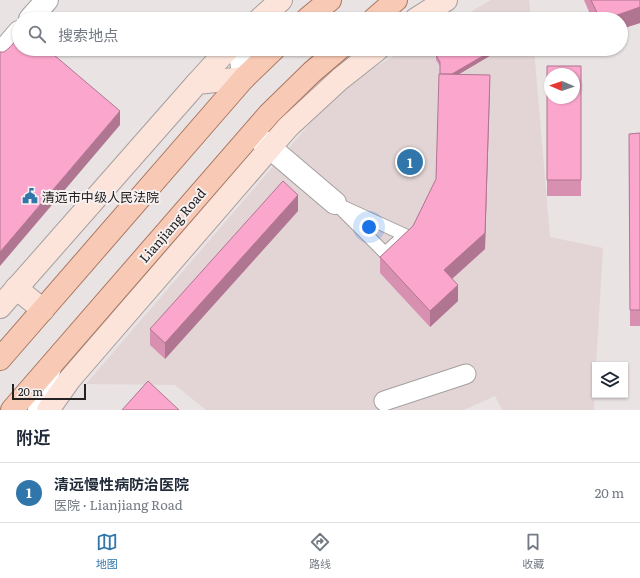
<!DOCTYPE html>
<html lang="zh">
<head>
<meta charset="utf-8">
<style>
	:root { --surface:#fff; --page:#f2f2f3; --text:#1f2937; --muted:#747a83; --line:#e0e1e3; --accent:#3176ab }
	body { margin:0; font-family:Literata,"Noto Sans SC",serif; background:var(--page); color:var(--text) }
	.controls { position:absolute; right:12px; bottom:12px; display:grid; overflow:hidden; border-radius:0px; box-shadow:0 1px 3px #0004 }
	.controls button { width:36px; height:36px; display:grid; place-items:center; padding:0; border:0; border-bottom:1px solid var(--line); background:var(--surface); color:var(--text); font:20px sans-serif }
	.compass { position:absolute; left:544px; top:68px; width:36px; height:36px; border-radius:50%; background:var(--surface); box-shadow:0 1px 3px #0004; rotate:272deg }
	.scale { position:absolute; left:12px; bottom:10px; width:74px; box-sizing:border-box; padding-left:4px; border:2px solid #242222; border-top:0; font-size:11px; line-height:14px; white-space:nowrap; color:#242222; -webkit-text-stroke:3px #f6f0f0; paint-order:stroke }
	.you { position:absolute; left:369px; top:227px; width:14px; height:14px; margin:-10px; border:3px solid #fff; border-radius:50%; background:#1a73e8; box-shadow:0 0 0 6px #1a73e833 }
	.badge { display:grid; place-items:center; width:26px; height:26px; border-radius:50%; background:var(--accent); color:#fff; font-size:13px; font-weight:700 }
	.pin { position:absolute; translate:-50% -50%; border:2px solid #fff; box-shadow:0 1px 4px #0006 }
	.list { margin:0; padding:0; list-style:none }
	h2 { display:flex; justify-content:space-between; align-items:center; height:52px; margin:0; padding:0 16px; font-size:17px }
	h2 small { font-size:13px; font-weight:400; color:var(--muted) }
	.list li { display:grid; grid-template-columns:26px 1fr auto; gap:12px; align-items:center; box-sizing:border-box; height:60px; padding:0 16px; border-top:1px solid var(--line) }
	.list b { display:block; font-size:15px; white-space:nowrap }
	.list p { margin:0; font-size:13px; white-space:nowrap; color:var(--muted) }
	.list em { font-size:13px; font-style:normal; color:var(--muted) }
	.icon { flex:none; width:22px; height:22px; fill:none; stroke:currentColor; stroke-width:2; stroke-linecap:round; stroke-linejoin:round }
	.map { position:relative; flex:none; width:640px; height:410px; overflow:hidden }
	.search { position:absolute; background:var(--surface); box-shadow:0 1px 3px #0004; left:12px; right:12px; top:12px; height:44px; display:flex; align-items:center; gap:10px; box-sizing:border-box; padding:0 14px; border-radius:22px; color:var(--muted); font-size:15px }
	.sheet { height:112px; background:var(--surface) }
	nav { display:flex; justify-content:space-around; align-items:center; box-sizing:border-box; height:56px; border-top:1px solid var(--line); background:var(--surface); font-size:11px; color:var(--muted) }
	nav a { display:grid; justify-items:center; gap:2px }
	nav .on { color:var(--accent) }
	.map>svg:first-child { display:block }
</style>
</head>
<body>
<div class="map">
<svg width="640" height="410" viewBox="0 0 640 410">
	<rect width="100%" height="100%" fill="#e9e3e3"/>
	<!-- built -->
	<g fill="#e3d5d5">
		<path d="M 491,0 L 529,0 L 531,19 L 458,19 Z"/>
		<path d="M 406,49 L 534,49 L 550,237 L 603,248 L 596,365 L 595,365 L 594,410 L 502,410 L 495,396 L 464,410 L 206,410 L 175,385 L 86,384 L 342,86 Z"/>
	</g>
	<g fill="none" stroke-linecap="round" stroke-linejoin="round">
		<defs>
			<path id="service" d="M 335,203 L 405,235 L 385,253 Z"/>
			<path id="pedestrian" d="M 384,401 L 466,374"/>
			<g id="minor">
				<path d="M 30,19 L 47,0"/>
				<path d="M 239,49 L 244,78"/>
				<path d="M 0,54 L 19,32"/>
				<path d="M 255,135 L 335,203"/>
			</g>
			<path id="tertiary" d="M 39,410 L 50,367"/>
			<g id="secondary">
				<path d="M 260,19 L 281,0"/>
				<path d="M 416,19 L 446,0"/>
				<path d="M 197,83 L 228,49"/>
				<path d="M 16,288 L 43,310"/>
				<path d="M 0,307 L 197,83 L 244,78"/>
				<path d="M 48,410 L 70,379 L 288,127 L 340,79 L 378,49"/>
			</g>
			<g id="primary">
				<path d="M 307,19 L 330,0"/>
				<path d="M 374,19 L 396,0"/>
				<path d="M 0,359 L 244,78 L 274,49"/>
				<path d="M 12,410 L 269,114 L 312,72 L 339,49"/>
			</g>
		</defs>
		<!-- service casing -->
		<use href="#service" stroke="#a49f9f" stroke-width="14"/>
		<!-- pedestrian casing -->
		<use href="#pedestrian" stroke="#a49f9f" stroke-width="21"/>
		<!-- minor casing -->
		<use href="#minor" stroke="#a49f9f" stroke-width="24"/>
		<!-- tertiary casing -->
		<use href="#tertiary" stroke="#a49f9f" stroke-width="24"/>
		<!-- secondary casing -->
		<use href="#secondary" stroke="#a49f9f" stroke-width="24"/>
		<!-- primary casing -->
		<use href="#primary" stroke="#ab7862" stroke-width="24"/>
		<!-- service -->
		<use href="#service" stroke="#fff" stroke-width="12"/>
		<!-- pedestrian -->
		<use href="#pedestrian" stroke="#fff" stroke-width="19"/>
		<!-- minor -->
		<use href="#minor" stroke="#fff" stroke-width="22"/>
		<!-- tertiary -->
		<use href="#tertiary" stroke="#fff" stroke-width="22"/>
		<!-- secondary -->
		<use href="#secondary" stroke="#fce4da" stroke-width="22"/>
		<!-- primary -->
		<use href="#primary" stroke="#f8cab5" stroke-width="22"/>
	</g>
	<!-- wall -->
	<g fill="#d890b0">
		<path d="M 584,0 L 640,0 L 640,23 L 621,29 L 621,19 L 592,19 Z"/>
		<path d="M 493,54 L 459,74 L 490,91 L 485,249 L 452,279 L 458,301 L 430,327 L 380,273 L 380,257 L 413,226 L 436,179 L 440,66 L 436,60 L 436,55 Z"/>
		<rect x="547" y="66" width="34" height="130"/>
		<path d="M 640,133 L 640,326 L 630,326 L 629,134 Z"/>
		<path d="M 298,211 L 165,359 L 150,345 L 150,329 Z"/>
	</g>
	<!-- shaded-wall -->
	<g fill="#b07590">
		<path d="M 640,7 L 640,23 L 621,29 L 621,19 L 606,19 Z"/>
		<path d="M 493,50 L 493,54 L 439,86 L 439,81 Z"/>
		<path d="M 490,75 L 485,249 L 444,286 L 444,270 Z"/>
		<path d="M 120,111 L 120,125 L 0,266 L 0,252 Z"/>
		<path d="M 298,195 L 298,211 L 165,359 L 165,343 Z"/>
		<path d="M 458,285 L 458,301 L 430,327 L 430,311 Z"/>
	</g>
	<!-- building -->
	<g fill="#fba7cd" stroke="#b07590" fill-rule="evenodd">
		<path d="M 591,0 L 640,0 L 640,7 L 606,19 L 600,19 Z"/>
		<path d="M 19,37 L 19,49 L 47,49 L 120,111 L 0,252 L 0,52 L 4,52 L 9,48 Z"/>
		<path d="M 446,49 L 493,49 L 493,50 L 452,74 L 440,74 L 440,62 L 436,55 Z"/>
		<path d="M 547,66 L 581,66 L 581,180 L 547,180 ZM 550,74 L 574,74 L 574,98 L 550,98 Z"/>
		<path d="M 439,74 L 490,75 L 485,233 L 444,270 L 458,285 L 430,311 L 380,257 L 413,226 L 436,179 Z"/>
		<path d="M 640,133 L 640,310 L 630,310 L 629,134 Z"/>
		<path d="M 283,181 L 298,195 L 165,343 L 150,329 Z"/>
		<path d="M 148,381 L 179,410 L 122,410 Z"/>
	</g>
	<!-- icons -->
	<defs>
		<symbol id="civic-bare" viewBox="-9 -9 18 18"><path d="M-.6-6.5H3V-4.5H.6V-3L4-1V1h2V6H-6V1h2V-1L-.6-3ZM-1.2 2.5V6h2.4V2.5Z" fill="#3176ab" stroke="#f6f0f0" stroke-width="2.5" paint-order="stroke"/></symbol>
	</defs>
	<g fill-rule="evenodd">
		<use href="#civic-bare" x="19" y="185" width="22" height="22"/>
	</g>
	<g text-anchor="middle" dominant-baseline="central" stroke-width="4" stroke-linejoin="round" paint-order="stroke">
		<!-- poi labels -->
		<g font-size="13" fill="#242222" stroke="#f6f0f0" text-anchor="start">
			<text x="42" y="196">清远市中级人民法院</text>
		</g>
		<!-- street labels -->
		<g font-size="13" fill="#242222" stroke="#f6f0f0">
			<text transform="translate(172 225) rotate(-49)">Lianjiang Road</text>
		</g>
	</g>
</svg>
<div class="controls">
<button><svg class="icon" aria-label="layers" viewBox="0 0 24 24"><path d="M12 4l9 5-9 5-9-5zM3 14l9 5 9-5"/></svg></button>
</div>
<svg class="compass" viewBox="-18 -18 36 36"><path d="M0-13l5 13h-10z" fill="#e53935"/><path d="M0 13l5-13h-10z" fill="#747a83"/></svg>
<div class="scale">20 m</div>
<div class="you"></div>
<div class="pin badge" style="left:410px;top:162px">1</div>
<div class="search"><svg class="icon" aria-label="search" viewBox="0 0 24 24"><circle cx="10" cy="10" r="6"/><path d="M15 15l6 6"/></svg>搜索地点</div>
</div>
<section class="sheet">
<h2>附近<small></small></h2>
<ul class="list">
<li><span class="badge">1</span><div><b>清远慢性病防治医院</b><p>医院 · Lianjiang Road</p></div><em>20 m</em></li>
</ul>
</section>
<nav>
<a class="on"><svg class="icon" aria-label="map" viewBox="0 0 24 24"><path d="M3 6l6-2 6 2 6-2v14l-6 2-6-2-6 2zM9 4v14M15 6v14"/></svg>地图</a>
<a><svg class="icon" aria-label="directions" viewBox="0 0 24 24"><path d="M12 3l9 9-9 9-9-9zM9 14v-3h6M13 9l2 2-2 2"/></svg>路线</a>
<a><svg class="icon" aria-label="saved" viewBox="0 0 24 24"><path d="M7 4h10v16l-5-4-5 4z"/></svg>收藏</a>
</nav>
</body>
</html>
